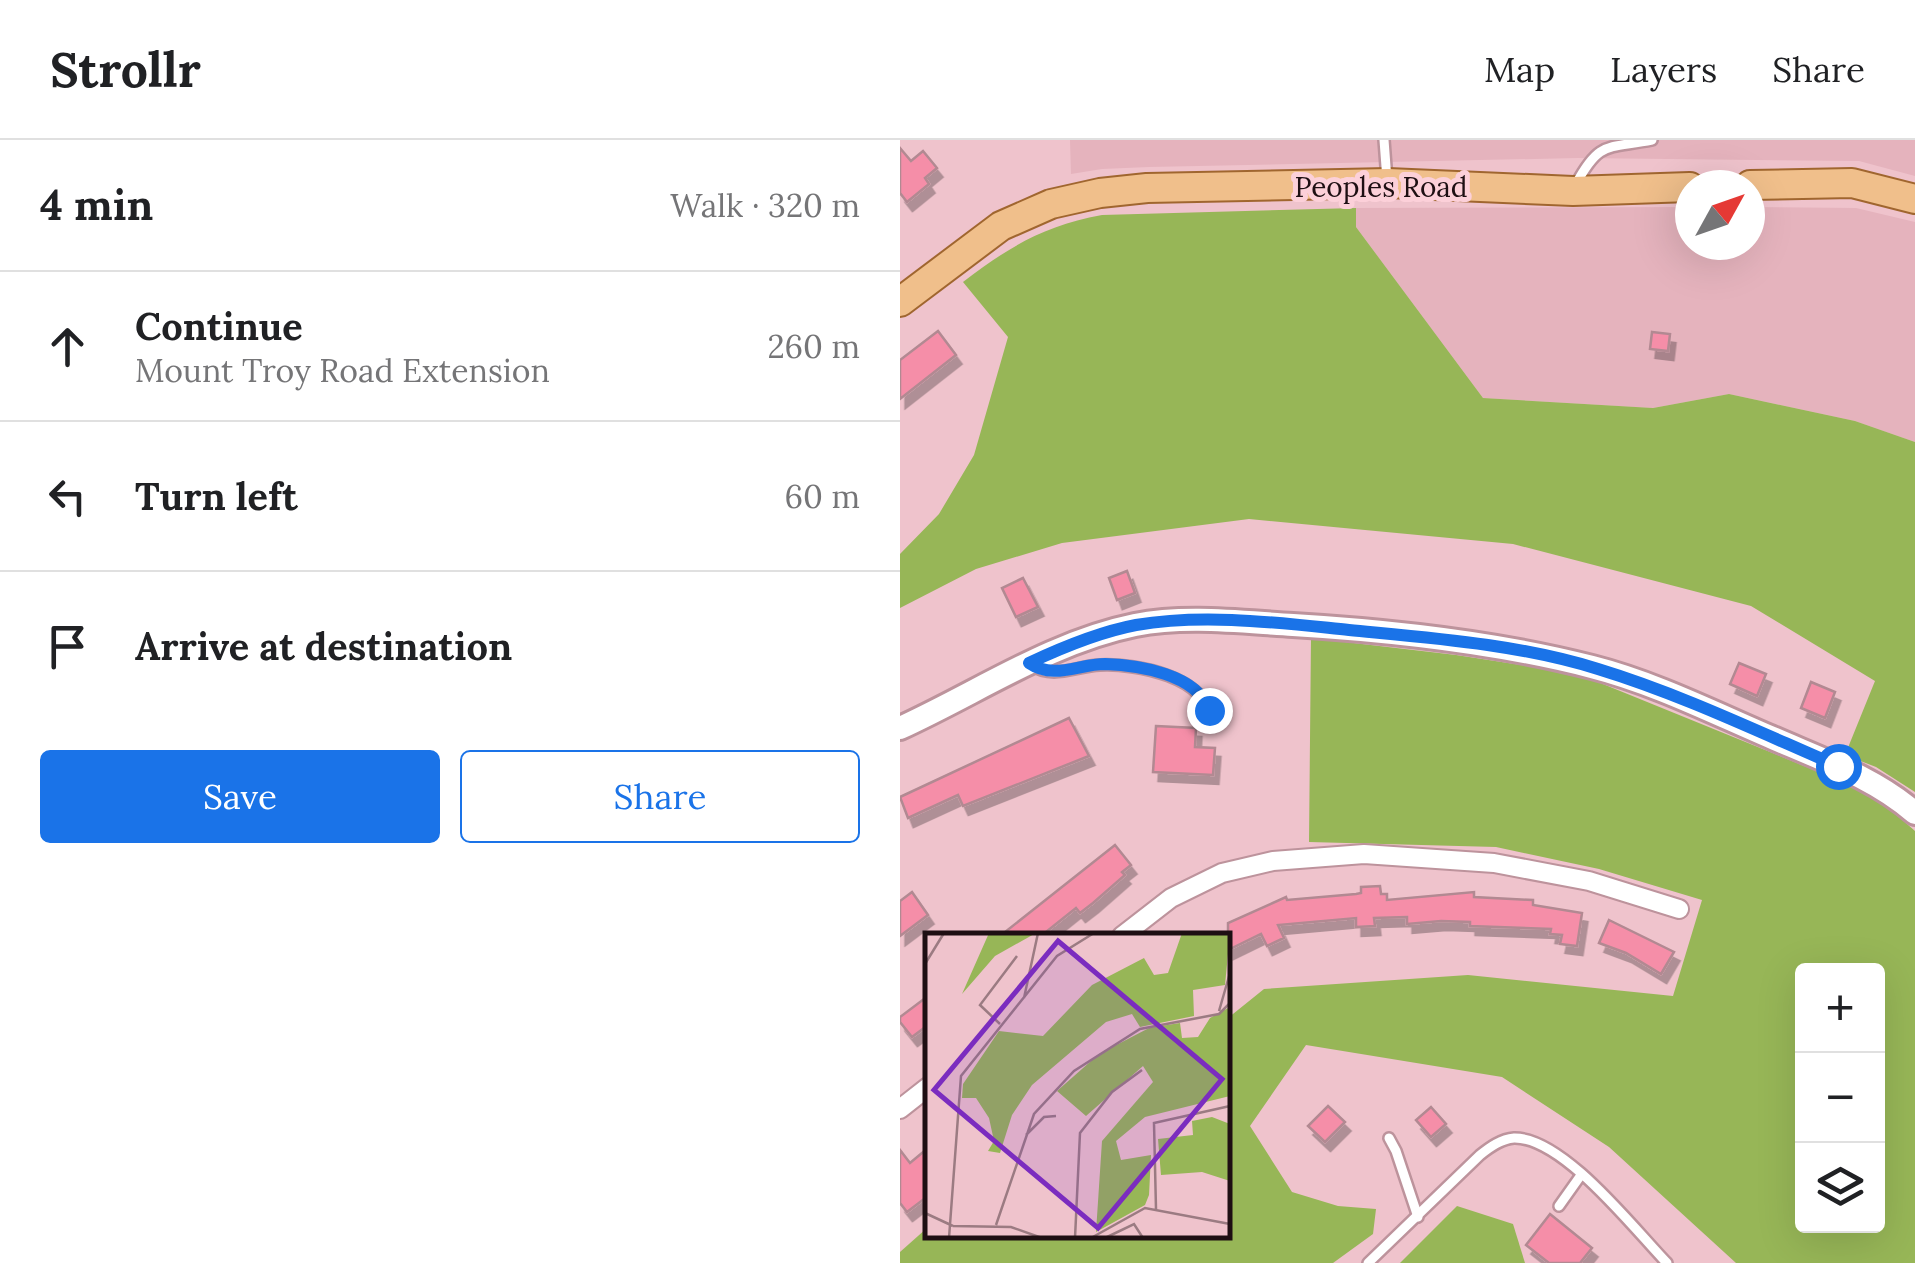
<!DOCTYPE html>
<html lang="en">
<head>
<meta charset="utf-8">
<style>
	:root { --surface:#fff; --page:#f6f6f6; --text:#202124; --muted:#757577; --line:#e0e0e0; --accent:#1a73e8 }
	body { margin:0; font-family:Lora,serif; background:var(--page); color:var(--text) }
	.controls { position:absolute; right:30px; bottom:30px; display:grid; overflow:hidden; border-radius:10px; box-shadow:0 10px 40px #0002 }
	.controls button { width:90px; height:90px; display:grid; place-items:center; padding:0; border:0; border-bottom:2px solid var(--line); background:var(--surface); color:var(--text); font:50px sans-serif }
	.compass { position:absolute; left:775px; top:30px; width:90px; height:90px; border-radius:50%; background:var(--surface); box-shadow:0 10px 40px #0002; rotate:50deg }
	.stop { position:absolute; width:30px; height:30px; margin:-22px; border:8px solid #1a73e8; border-radius:50%; background:#fff }
	.stop.end { background:#1a73e8; border-color:#fff; box-shadow:0 2px 10px #0008 }
	.list { margin:0; padding:0; list-style:none }
	h2 { display:flex; justify-content:space-between; align-items:center; height:130px; margin:0; padding:0 40px; font-size:42px }
	h2 small { font-size:32px; font-weight:400; color:var(--muted) }
	.list li { display:grid; grid-template-columns:65px 1fr auto; gap:30px; align-items:center; box-sizing:border-box; height:150px; padding:0 40px; border-top:2px solid var(--line) }
	.list b { display:block; font-size:38px; white-space:nowrap }
	.list p { margin:0; font-size:32px; white-space:nowrap; color:var(--muted) }
	.list em { font-size:32px; font-style:normal; color:var(--muted) }
	.actions { display:flex; gap:20px; padding:30px 40px }
	.actions a { flex:1; padding:22px 0; border:2px solid var(--accent); border-radius:10px; text-align:center; font-size:35px; color:var(--accent) }
	.actions .main { background:var(--accent); color:#fff }
	.icon { flex:none; width:55px; height:55px; fill:none; stroke:currentColor; stroke-width:2; stroke-linecap:round; stroke-linejoin:round }
	.map { position:relative; flex:none; width:1015px; height:1123px; overflow:hidden }
	header { display:flex; align-items:center; gap:60px; box-sizing:border-box; height:140px; padding:0 50px; background:var(--surface); border-bottom:2px solid var(--line) }
	header strong { font-size:48px }
	nav { display:flex; gap:55px; margin-inline-start:auto; font-size:35px }
	main { display:flex }
	aside { flex:1; background:var(--surface) }
	.map>svg:first-child { display:block }
</style>
</head>
<body>
<header>
<strong>Strollr</strong>
<nav><a>Map</a><a>Layers</a><a>Share</a></nav>
</header>
<main>
<aside>
<h2>4 min<small>Walk · 320 m</small></h2>
<ul class="list">
<li><svg class="icon" aria-label="ahead" viewBox="0 0 24 24"><path d="M12 20V5M6 11l6-6 6 6"/></svg><div><b>Continue</b><p>Mount Troy Road Extension</p></div><em>260 m</em></li>
<li><svg class="icon" aria-label="left" viewBox="0 0 24 24"><path d="M17 20v-9H6M10 6l-5 5 5 5"/></svg><div><b>Turn left</b></div><em>60 m</em></li>
<li><svg class="icon" aria-label="arrive" viewBox="0 0 24 24"><path d="M6 21V4h12l-3 4 3 4H6"/></svg><div><b>Arrive at destination</b></div></li>
</ul>
<div class="actions"><a class="main">Save</a><a>Share</a></div>
</aside>
<div class="map">
<svg width="1015" height="1123" viewBox="0 0 1015 1123">
	<defs>
		<filter id="shadow"><feDropShadow dx="5.5" dy="9" stdDeviation="0" flood-color="#0004"/></filter>
	</defs>
	<rect width="100%" height="100%" fill="#efc3cc"/>
	<!-- built -->
	<g fill="#e5b3bd">
		<path d="M 170,0 L 1015,0 L 1015,36 L 959,21 L 678,18 L 249,27 L 202,29 L 171,34 Z"/>
		<path d="M 790,67 L 790,105 L 850,105 L 850,67 L 956,68 L 1015,82 L 1015,302 L 955,281 L 829,254 L 753,268 L 583,258 L 456,87 L 456,68 Z"/>
	</g>
	<!-- green -->
	<g fill="#97b657" fill-rule="evenodd">
		<path d="M 456,68 L 456,87 L 583,258 L 753,268 L 829,254 L 955,281 L 1015,302 L 1015,652 L 976,627 L 945,615 L 975,541 L 851,466 L 613,404 L 349,379 L 162,403 L 76,429 L 0,468 L 0,414 L 39,374 L 74,315 L 108,197 L 63,142 C 109,107 143,86 202,75 Z"/>
		<path d="M 411,498 L 556,515 L 641,528 L 698,542 L 973,654 L 1015,691 L 1015,1123 L 836,1123 L 709,1007 L 602,937 L 406,905 L 350,986 L 392,1052 L 438,1066 L 476,1069 L 473,1094 L 433,1123 L 0,1123 L 0,1112 L 27,1088 L 28,1096 L 328,1096 L 328,878 L 364,849 L 568,835 L 773,856 L 802,760 L 699,729 L 596,707 L 409,702 ZM 902,830 L 978,830 L 978,1086 L 902,1086 Z"/>
		<path d="M 557,1066 L 613,1084 L 625,1123 L 500,1123 Z"/>
	</g>
	<!-- building -->
	<g fill="#f58ea8" stroke="#b28992" stroke-width="2.5" filter="url(#shadow)">
		<path d="M 0,8 L 11,21 L 23,11 L 37,28 L 25,38 L 29,44 L 7,62 L 0,53 Z"/>
		<path d="M 38,191 L 56,215 L 0,259 L 0,220 Z"/>
		<path d="M 752,192 L 770,194 L 768,211 L 750,209 Z"/>
		<path d="M 227,431 L 235,453 L 217,460 L 209,438 Z"/>
		<path d="M 123,438 L 138,467 L 116,477 L 102,448 Z"/>
		<path d="M 839,523 L 866,534 L 857,556 L 830,544 Z"/>
		<path d="M 911,542 L 935,552 L 925,578 L 901,568 Z"/>
		<path d="M 169,578 L 189,616 L 63,666 L 58,655 L 8,678 L 0,657 Z"/>
		<path d="M 256,586 L 296,588 L 295,607 L 315,608 L 313,635 L 253,632 Z"/>
		<path d="M 215,705 L 231,725 L 222,732 L 225,735 L 193,763 L 180,773 L 176,768 L 141,796 L 100,796 Z"/>
		<path d="M 480,746 L 481,754 L 487,754 L 487,760 L 574,752 L 574,757 L 633,760 L 633,765 L 682,773 L 677,806 L 660,804 L 662,795 L 650,794 L 651,789 L 570,786 L 570,782 L 541,781 L 507,784 L 507,777 L 474,778 L 475,786 L 456,787 L 456,778 L 378,785 L 384,798 L 367,806 L 361,794 L 328,810 L 328,783 L 386,757 L 387,760 L 456,754 L 461,753 L 461,747 Z"/>
		<path d="M 12,752 L 28,775 L 0,796 L 0,761 Z"/>
		<path d="M 709,780 L 774,812 L 761,834 L 726,813 L 699,803 Z"/>
		<path d="M 28,856 L 28,885 L 12,897 L 0,882 L 0,877 Z"/>
		<path d="M 428,966 L 445,982 L 425,1002 L 408,986 Z"/>
		<path d="M 531,967 L 546,984 L 531,997 L 516,980 Z"/>
		<path d="M 28,1008 L 28,1056 L 7,1072 L 0,1063 L 0,1010 L 10,1023 Z"/>
		<path d="M 650,1074 L 692,1108 L 680,1123 L 649,1123 L 626,1105 Z"/>
	</g>
	<g fill="none" stroke-linecap="round" stroke-linejoin="round">
		<defs>
			<g id="service">
				<path d="M 484,0 L 487,40"/>
				<path d="M 676,44 C 700,0 707,9 752,0"/>
				<path d="M 131,525 C 153,540 176,526 200,525 C 234,523 312,537 308,581"/>
				<path d="M 489,998 L 496,1011 L 518,1077"/>
				<path d="M 659,1066 L 681,1035"/>
				<path d="M 468,1123 L 580,1015 C 590,1007 601,999 614,998 C 663,997 734,1089 767,1123"/>
			</g>
			<g id="minor">
				<path d="M 222,796 L 271,758 L 322,733 L 373,721 L 464,714 L 594,723 L 689,741 L 779,769"/>
				<path d="M 0,969 L 28,947"/>
			</g>
			<path id="tertiary" d="M 0,588 C 77,553 151,502 235,485 C 286,475 341,482 393,485 C 493,491 595,502 692,527 C 755,543 816,574 875,599 C 923,620 975,638 1015,673"/>
			<g id="primary">
				<path d="M 850,45 L 952,43 L 1015,59"/>
				<path d="M 0,162 L 101,86 L 151,64 L 200,53 L 247,48 L 488,43 L 673,51 L 790,47"/>
			</g>
		</defs>
		<!-- service casing -->
		<use href="#service" stroke="#bd939c" stroke-width="14"/>
		<!-- minor casing -->
		<use href="#minor" stroke="#bd939c" stroke-width="22"/>
		<!-- tertiary casing -->
		<use href="#tertiary" stroke="#bd939c" stroke-width="28"/>
		<!-- primary casing -->
		<use href="#primary" stroke="#a0662f" stroke-width="32"/>
		<!-- service -->
		<use href="#service" stroke="#fff" stroke-width="9"/>
		<!-- minor -->
		<use href="#minor" stroke="#fff" stroke-width="18"/>
		<!-- tertiary -->
		<use href="#tertiary" stroke="#fff" stroke-width="22"/>
		<!-- primary -->
		<use href="#primary" stroke="#f0bf8b" stroke-width="28"/>
	</g>
	<g fill="none" stroke-linecap="round" stroke-linejoin="round">
		<!-- route -->
		<path stroke="#1a73e8" stroke-width="12" d="M 309,570 C 297,534 238,525 205,524 C 178,524 154,540 129,523 C 163,507 199,492 236,485 C 305,473 380,483 449,490 C 532,498 618,504 698,529 C 780,554 859,592 938,626"/>
	</g>
	<g text-anchor="middle" dominant-baseline="central" stroke-width="10" stroke-linejoin="round" paint-order="stroke">
		<!-- street labels -->
		<g font-size="28" fill="#1e0f13" stroke="#fcd0d9">
			<text x="481" y="47">Peoples Road</text>
		</g>
	</g>
	<!-- overview -->
	<g transform="translate(25 793)">
		<rect width="305" height="305" fill="#efc3cc"/>
		<path d="M 64,0 L 111,0 L 70,23 L 37,61 ZM 257,0 L 305,0 L 300,52 L 268,57 L 269,83 L 215,94 L 207,81 L 181,89 L 107,152 L 87,182 L 75,220 L 63,218 L 69,208 L 64,185 L 51,165 L 37,165 L 38,151 L 74,98 L 118,103 L 167,52 L 219,25 L 229,42 L 243,40 ZM 305,74 L 305,163 L 220,184 L 191,208 L 196,227 L 226,222 L 224,262 L 220,272 L 171,299 L 177,208 L 228,149 L 218,133 L 161,183 L 132,158 L 174,121 L 224,95 L 255,90 L 257,105 L 273,104 L 285,85 ZM 287,184 L 305,191 L 305,248 L 277,239 L 236,242 L 233,206 L 268,202 L 267,188 Z" fill="#97b657"/>
		<path fill="none" stroke="#9b7b82" stroke-width="2.5" d="M 0,31 L 19,0M 99,65 L 113,0M 294,78 L 305,40M 75,91 L 55,72 L 92,23M 101,202 L 119,184 L 131,183M 231,276 L 229,190 L 305,173M 0,280 L 28,293M 71,292 L 109,181 L 149,138 L 215,96 L 294,81 L 305,70M 28,293 L 86,294 L 117,305M 24,305 L 36,143 L 132,23 L 169,0M 150,305 L 155,200 L 187,159 L 217,137M 166,305 L 220,275 L 305,291M 180,305 L 209,291 L 218,305"/>
		<path fill="#7b2cbf" fill-opacity="0.15" stroke="#7b2cbf" stroke-width="5" d="M 133,8 L 297,146 L 173,295 L 9,157 Z"/>
		<rect width="305" height="305" fill="none" stroke="#1e0f13" stroke-width="5"/>
	</g>
</svg>
<div class="controls">
<button>+</button>
<button>−</button>
<button><svg class="icon" aria-label="layers" viewBox="0 0 24 24"><path d="M12 4l9 5-9 5-9-5zM3 14l9 5 9-5"/></svg></button>
</div>
<svg class="compass" viewBox="-18 -18 36 36"><path d="M0-13l5 13h-10z" fill="#e53935"/><path d="M0 13l5-13h-10z" fill="#757577"/></svg>
<div class="stop" style="left:938px;top:626px"></div>
<div class="stop end" style="left:309px;top:570px"></div>
</div>
</main>
</body>
</html>
